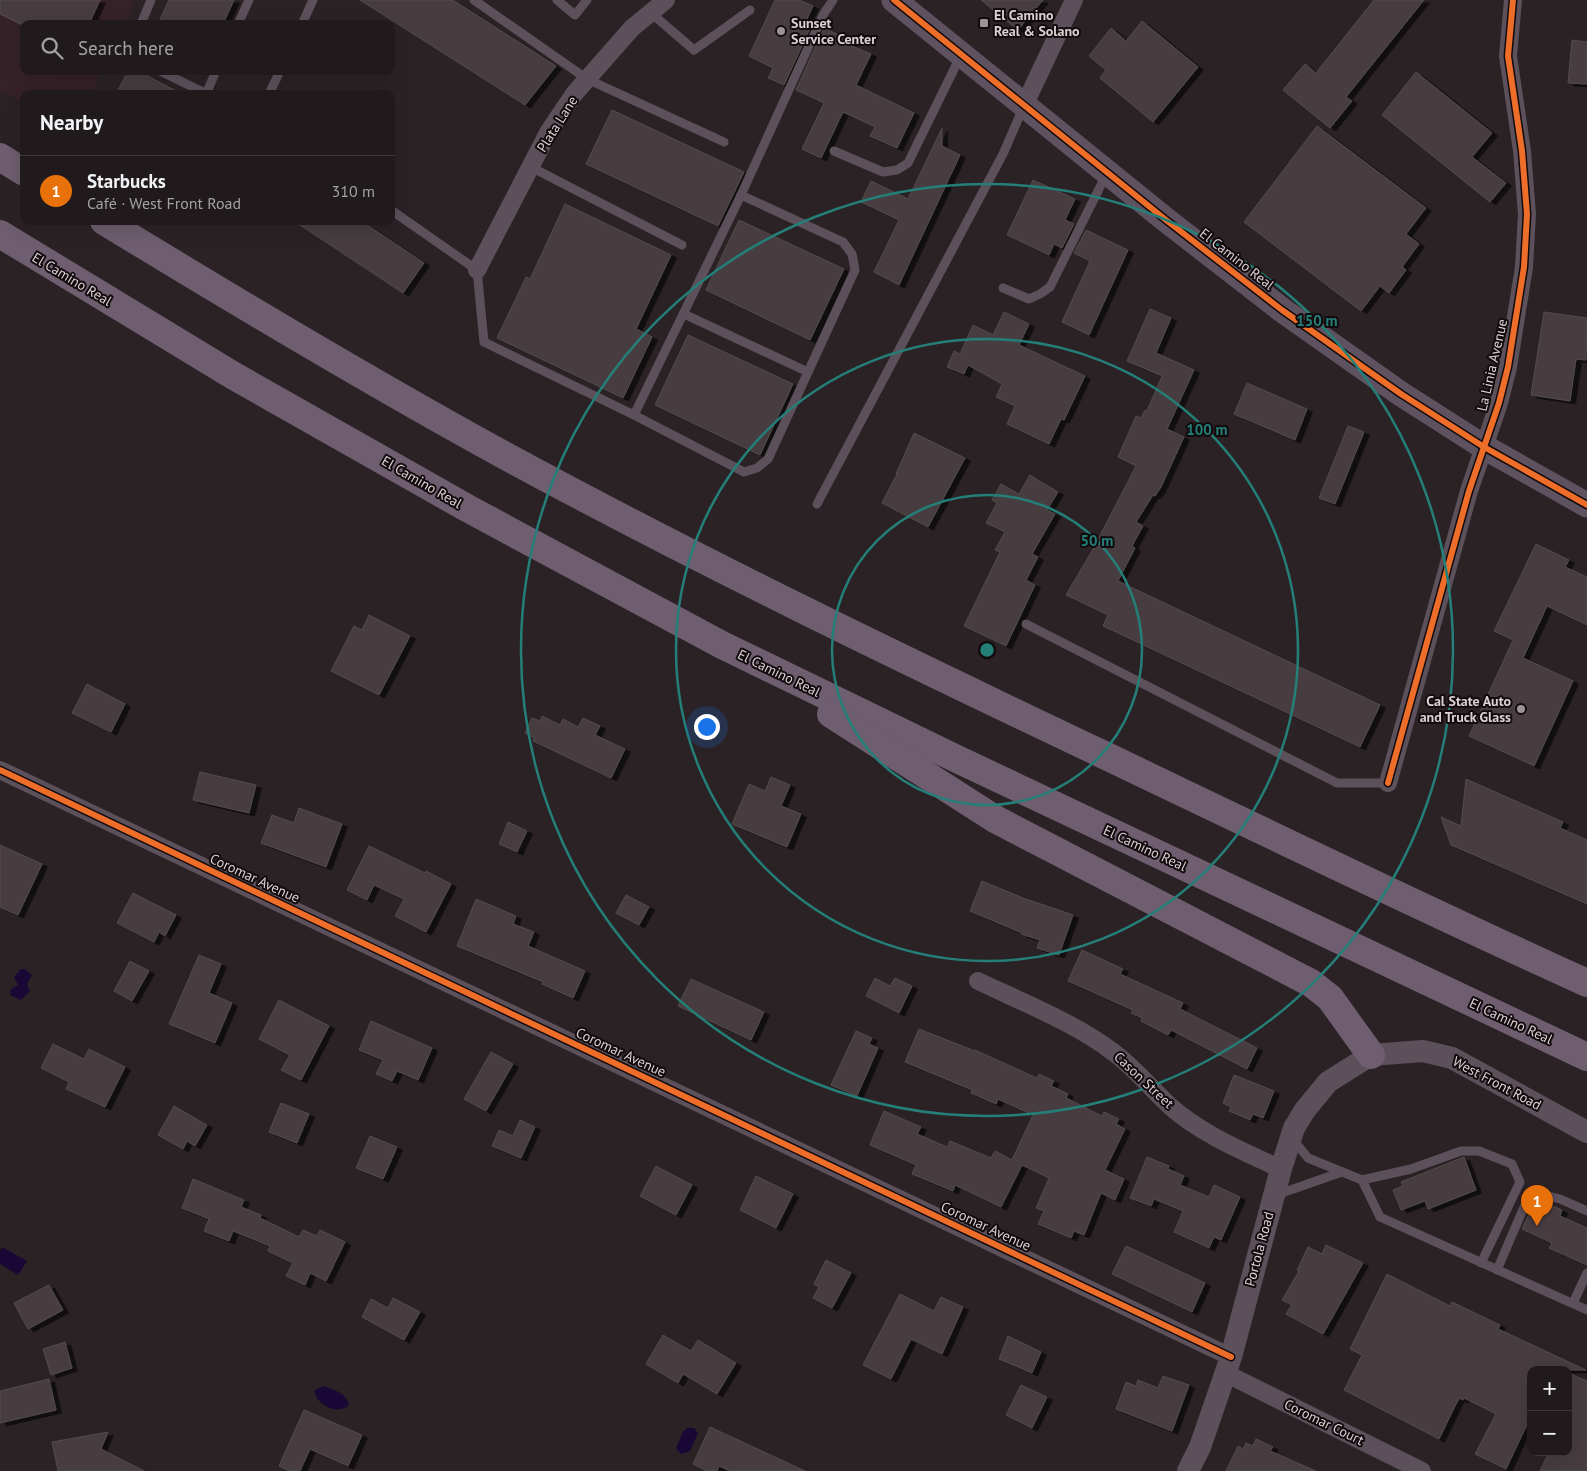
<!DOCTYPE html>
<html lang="en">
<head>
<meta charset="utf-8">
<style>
	:root { --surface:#201a1c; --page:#2d2729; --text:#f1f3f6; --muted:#a2a1a3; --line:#3d383b; --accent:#9e9397 }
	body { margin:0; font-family:"PT Sans",sans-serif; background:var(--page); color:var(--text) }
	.controls { position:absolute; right:15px; bottom:15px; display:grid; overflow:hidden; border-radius:10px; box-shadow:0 5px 20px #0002 }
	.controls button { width:45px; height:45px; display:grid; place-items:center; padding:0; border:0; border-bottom:1px solid var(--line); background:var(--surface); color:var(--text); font:25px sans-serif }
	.you { position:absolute; left:706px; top:726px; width:18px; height:18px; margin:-12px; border:4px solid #fff; border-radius:50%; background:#1a73e8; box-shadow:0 0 0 8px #1a73e833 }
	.badge { display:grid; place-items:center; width:32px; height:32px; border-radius:50%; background:var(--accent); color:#fff; font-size:16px; font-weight:700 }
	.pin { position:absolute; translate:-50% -41px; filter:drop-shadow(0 1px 2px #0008) }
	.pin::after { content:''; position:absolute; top:26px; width:18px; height:15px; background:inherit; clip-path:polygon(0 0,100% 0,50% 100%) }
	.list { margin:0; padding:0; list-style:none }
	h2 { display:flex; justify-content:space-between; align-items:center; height:65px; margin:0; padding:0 20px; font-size:21px }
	h2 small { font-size:16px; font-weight:400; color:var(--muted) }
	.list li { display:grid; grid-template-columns:32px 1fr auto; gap:15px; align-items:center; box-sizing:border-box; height:70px; padding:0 20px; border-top:1px solid var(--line) }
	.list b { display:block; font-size:19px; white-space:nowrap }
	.list p { margin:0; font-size:16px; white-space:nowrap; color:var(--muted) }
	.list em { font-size:16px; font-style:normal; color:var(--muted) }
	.icon { flex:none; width:28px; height:28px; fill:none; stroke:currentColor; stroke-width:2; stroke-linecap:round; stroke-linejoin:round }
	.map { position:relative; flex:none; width:1587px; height:1471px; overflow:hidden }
	.search { position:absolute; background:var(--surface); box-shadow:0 5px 20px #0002; left:20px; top:20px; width:375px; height:55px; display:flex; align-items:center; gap:12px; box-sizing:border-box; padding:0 18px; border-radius:10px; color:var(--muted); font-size:19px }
	.panel { position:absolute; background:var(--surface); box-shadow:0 5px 20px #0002; left:20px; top:90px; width:375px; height:135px; border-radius:10px }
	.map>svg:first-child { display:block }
</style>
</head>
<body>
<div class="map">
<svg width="1587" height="1471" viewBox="0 0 1587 1471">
	<defs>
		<filter id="shadow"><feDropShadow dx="5.5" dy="3" stdDeviation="0" flood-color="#0009"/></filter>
	</defs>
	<rect width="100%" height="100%" fill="#2b2226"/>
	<!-- built -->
	<path fill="#362129" d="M 0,0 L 135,0 L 124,24 L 24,24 L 24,71 L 101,71 L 91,94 L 24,94 L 24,103 L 0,90 Z"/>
	<!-- water -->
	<g fill="#190835">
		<path d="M 21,969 L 25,969 L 32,975 L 27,984 L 30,991 L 21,1000 L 10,995 L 11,989 L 18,985 L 14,977 Z"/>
		<path d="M 2,1247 L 27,1261 L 18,1275 L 0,1264 L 0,1251 Z"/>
		<path d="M 324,1386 C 334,1390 347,1393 349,1405 C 338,1416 314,1404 315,1390 Z"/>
		<path d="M 687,1428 L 694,1428 L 698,1433 L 690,1451 L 681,1454 L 676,1448 L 683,1432 Z"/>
	</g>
	<!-- building -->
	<g fill="#463e3f" stroke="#534b4c" filter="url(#shadow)">
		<path d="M 0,0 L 100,0 L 89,24 L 20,24 L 0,14 Z"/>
		<path d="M 169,0 L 234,0 L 223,24 L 158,24 Z"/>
		<path d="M 360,0 L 453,0 L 556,66 L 525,105 Z"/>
		<path d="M 775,0 L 799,0 L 813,6 L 807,19 L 813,22 L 784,85 L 768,78 L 773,68 L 749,56 Z"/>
		<path d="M 981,0 L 1043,0 L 1018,30 Z"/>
		<path d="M 1374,0 L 1424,0 L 1346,97 L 1352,101 L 1330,128 L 1283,90 L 1305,64 L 1316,73 Z"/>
		<path d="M 1142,21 L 1198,67 L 1153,122 L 1100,78 L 1106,70 L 1089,56 L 1111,28 L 1126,41 Z"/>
		<path d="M 824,28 L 852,41 L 850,45 L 871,54 L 856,85 L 914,113 L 897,148 L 870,136 L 875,127 L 843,112 L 821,158 L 802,149 L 824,103 L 796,90 Z"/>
		<path d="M 1572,40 L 1587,42 L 1587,84 L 1568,83 Z"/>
		<path d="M 128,71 L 138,71 L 182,94 L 116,94 Z"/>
		<path d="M 1416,72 L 1492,133 L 1472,157 L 1506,183 L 1490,202 L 1382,115 Z"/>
		<path d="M 612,110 L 744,172 L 718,226 L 586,164 Z"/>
		<path d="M 1317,126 L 1426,208 L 1406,234 L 1419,244 L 1402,267 L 1406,270 L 1389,293 L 1380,286 L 1361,311 L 1244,222 Z"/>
		<path d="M 942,128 L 942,146 L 960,155 L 899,285 L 874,272 L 899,220 L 861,202 L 871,181 L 908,199 Z"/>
		<path d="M 1033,180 L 1075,199 L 1065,220 L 1074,224 L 1062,248 L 1054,244 L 1049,255 L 1007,235 Z"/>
		<path d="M 565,204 L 671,255 L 636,329 L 652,337 L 623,398 L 497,338 L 526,277 L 530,279 Z"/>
		<path d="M 739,220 L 844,269 L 810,340 L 706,290 Z"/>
		<path d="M 294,221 L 361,221 L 424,263 L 403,293 Z"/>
		<path d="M 1086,230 L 1128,250 L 1089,335 L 1062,322 L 1090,261 L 1074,253 Z"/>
		<path d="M 1150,309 L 1171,318 L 1156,353 L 1194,370 L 1167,429 L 1184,437 L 1161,487 L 1155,496 L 1153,495 L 1136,522 L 1143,526 L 1132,546 L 1135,548 L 1118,581 L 1380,705 L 1360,747 L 1103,626 L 1108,615 L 1066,595 L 1092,551 L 1136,466 L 1118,457 L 1136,416 L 1141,418 L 1145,410 L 1147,411 L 1162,376 L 1127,361 Z"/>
		<path d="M 1004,312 L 1029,324 L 1019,345 L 1085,376 L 1064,420 L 1061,419 L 1049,444 L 1007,424 L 1015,406 L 996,397 L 1002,384 L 968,365 L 964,374 L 947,367 L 954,351 L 960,354 L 973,325 L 993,335 Z"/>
		<path d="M 1544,312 L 1587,318 L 1586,360 L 1576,359 L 1570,401 L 1531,395 Z"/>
		<path d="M 688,335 L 793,384 L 760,455 L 655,405 Z"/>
		<path d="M 1247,383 L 1307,409 L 1295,440 L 1234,414 Z"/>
		<path d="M 1348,426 L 1364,432 L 1335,504 L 1319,498 Z"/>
		<path d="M 914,433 L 965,458 L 928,527 L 882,503 L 897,474 L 896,474 Z"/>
		<path d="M 1030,475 L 1058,492 L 1047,510 L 1055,514 L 1032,554 L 1038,557 L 1026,580 L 1035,585 L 1006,646 L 964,626 L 1000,552 L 995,550 L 1005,532 L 986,523 L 997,503 L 992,500 L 1001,484 L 1019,494 Z"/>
		<path d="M 1536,544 L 1569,560 L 1565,567 L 1587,577 L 1587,625 L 1547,606 L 1523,658 L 1573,681 L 1534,766 L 1469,736 L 1513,640 L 1494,631 Z"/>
		<path d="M 369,615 L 410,636 L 379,695 L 331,671 L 354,626 L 362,630 Z"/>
		<path d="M 87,684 L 125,704 L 111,732 L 72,713 Z"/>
		<path d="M 542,716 L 560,725 L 563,719 L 578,727 L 583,718 L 600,726 L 595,735 L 625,749 L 611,778 L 533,741 L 534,738 L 525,733 L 532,718 L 540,721 Z"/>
		<path d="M 200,772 L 256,785 L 249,813 L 193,800 Z"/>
		<path d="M 771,777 L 790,785 L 781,806 L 801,814 L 787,847 L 732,824 L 749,784 L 765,791 Z"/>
		<path d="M 1466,779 L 1563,822 L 1560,828 L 1587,840 L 1587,904 L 1451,845 L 1441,817 L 1461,826 Z"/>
		<path d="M 299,808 L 342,824 L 326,867 L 261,843 L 272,815 L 294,823 Z"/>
		<path d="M 508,822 L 527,831 L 517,852 L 499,844 Z"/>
		<path d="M 0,845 L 42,864 L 18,915 L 0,907 Z"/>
		<path d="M 369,846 L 425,873 L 426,871 L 451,884 L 426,932 L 395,916 L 404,899 L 374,885 L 367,900 L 347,890 Z"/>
		<path d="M 982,881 L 1023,898 L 1073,915 L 1059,955 L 1037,948 L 1040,940 L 1021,934 L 1022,933 L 970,911 Z"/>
		<path d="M 133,893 L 176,915 L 165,936 L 159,932 L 154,942 L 117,923 Z"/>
		<path d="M 626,895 L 649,907 L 639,925 L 616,913 Z"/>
		<path d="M 476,899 L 516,916 L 513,924 L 534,932 L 528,946 L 585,971 L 573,998 L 542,984 L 543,982 L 457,946 Z"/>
		<path d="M 1082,950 L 1123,969 L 1120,974 L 1183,1003 L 1180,1009 L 1257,1048 L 1247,1069 L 1171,1030 L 1168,1035 L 1141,1021 L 1142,1018 L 1131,1013 L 1133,1010 L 1068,981 Z"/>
		<path d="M 199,955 L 221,964 L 209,993 L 232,1003 L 215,1043 L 169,1024 Z"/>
		<path d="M 130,961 L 149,971 L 132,1001 L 114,991 Z"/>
		<path d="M 875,978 L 890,986 L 895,978 L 912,986 L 899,1013 L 866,996 Z"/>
		<path d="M 691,979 L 764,1012 L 751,1040 L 678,1006 Z"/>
		<path d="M 279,1000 L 329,1026 L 301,1080 L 281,1070 L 290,1055 L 259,1039 Z"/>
		<path d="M 371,1021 L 432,1048 L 418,1080 L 397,1071 L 392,1081 L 376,1074 L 383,1060 L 359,1050 Z"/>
		<path d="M 919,1029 L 975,1051 L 975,1050 L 1037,1078 L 1039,1074 L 1054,1081 L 1051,1086 L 1068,1094 L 1066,1098 L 1102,1116 L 1104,1112 L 1119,1119 L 1116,1124 L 1125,1129 L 1105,1170 L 1124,1179 L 1115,1200 L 1101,1193 L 1084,1235 L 1074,1231 L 1071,1238 L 1038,1224 L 1044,1211 L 1036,1208 L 1049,1178 L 1022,1165 L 1001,1207 L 955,1185 L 953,1191 L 912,1174 L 916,1165 L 870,1145 L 884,1111 L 921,1127 L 917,1134 L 947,1147 L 950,1141 L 991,1158 L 995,1151 L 1012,1160 L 1033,1115 L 998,1099 L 996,1104 L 971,1093 L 972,1090 L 905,1062 Z"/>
		<path d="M 856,1031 L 872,1038 L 869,1044 L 878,1048 L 857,1096 L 831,1085 Z"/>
		<path d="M 53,1044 L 84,1059 L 89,1049 L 125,1067 L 105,1107 L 66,1089 L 69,1082 L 41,1068 Z"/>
		<path d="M 491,1052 L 513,1064 L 486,1111 L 464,1099 Z"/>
		<path d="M 1234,1075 L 1274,1091 L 1263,1118 L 1253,1114 L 1250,1120 L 1229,1111 L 1231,1107 L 1223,1103 Z"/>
		<path d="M 281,1103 L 309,1114 L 297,1143 L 269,1132 Z"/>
		<path d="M 174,1106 L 207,1125 L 195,1146 L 187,1141 L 183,1149 L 158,1135 Z"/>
		<path d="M 520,1120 L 535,1127 L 521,1158 L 492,1146 L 499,1130 L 513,1136 Z"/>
		<path d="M 370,1136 L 397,1147 L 383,1179 L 356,1168 Z"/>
		<path d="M 1147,1157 L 1169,1166 L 1168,1169 L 1184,1176 L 1180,1185 L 1209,1197 L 1214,1185 L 1240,1197 L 1221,1240 L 1214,1237 L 1209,1248 L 1174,1232 L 1183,1211 L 1154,1199 L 1151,1206 L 1130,1198 Z"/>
		<path d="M 1464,1157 L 1476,1190 L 1428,1209 L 1425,1201 L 1401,1210 L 1393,1190 L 1403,1186 L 1401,1182 Z"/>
		<path d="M 656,1166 L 692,1185 L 676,1215 L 640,1196 Z"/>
		<path d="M 756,1176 L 793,1194 L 776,1228 L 740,1210 Z"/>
		<path d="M 193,1179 L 244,1200 L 241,1207 L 261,1215 L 260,1218 L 299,1237 L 303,1230 L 317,1236 L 320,1230 L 345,1242 L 326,1281 L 310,1273 L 305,1285 L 286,1276 L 293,1263 L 268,1251 L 270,1246 L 233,1231 L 229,1241 L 204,1231 L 209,1219 L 182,1208 Z"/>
		<path d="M 1548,1204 L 1562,1210 L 1560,1216 L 1587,1228 L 1587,1265 L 1549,1248 L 1552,1243 L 1522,1229 L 1533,1205 L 1545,1210 Z"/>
		<path d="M 1326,1245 L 1363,1263 L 1323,1334 L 1286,1314 L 1292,1305 L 1282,1300 L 1299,1271 L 1297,1270 L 1308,1247 L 1322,1254 Z"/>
		<path d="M 1126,1246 L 1205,1283 L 1192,1312 L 1112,1274 Z"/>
		<path d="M 826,1260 L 851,1273 L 832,1308 L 813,1298 L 819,1287 L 814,1284 Z"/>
		<path d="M 1387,1274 L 1450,1306 L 1452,1302 L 1500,1325 L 1498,1329 L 1586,1370 L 1531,1370 L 1531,1416 L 1506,1469 L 1475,1454 L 1496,1414 L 1464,1398 L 1463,1400 L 1459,1398 L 1439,1439 L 1344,1390 L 1362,1355 L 1350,1349 Z"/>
		<path d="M 49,1285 L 63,1310 L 28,1329 L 14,1303 Z"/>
		<path d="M 900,1294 L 934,1311 L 941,1297 L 963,1307 L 942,1354 L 911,1339 L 891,1379 L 863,1365 Z"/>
		<path d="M 393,1298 L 420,1312 L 404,1340 L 362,1317 L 371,1299 L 388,1308 Z"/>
		<path d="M 663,1335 L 691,1351 L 698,1340 L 736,1363 L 717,1394 L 683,1374 L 678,1383 L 646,1364 Z"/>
		<path d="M 1008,1336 L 1041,1352 L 1032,1373 L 999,1359 Z"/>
		<path d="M 65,1342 L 72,1368 L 51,1375 L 43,1349 Z"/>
		<path d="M 1568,1373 L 1587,1381 L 1587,1471 L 1540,1471 L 1549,1452 L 1568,1452 Z"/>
		<path d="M 1163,1376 L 1189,1385 L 1172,1431 L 1116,1409 L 1126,1382 L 1136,1386 L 1138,1380 L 1158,1388 Z"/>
		<path d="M 49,1379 L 56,1410 L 0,1423 L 0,1391 Z"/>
		<path d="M 1021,1385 L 1047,1397 L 1032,1428 L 1006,1415 Z"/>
		<path d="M 304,1410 L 362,1435 L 348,1466 L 310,1449 L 300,1471 L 289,1471 L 279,1466 Z"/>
		<path d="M 710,1427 L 805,1471 L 731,1471 L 719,1466 L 717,1471 L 707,1471 L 693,1464 Z"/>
		<path d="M 108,1432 L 101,1449 L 144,1471 L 58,1471 L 52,1442 Z"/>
		<path d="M 1256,1439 L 1273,1447 L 1270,1451 L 1316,1471 L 1226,1471 L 1238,1446 L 1243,1449 L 1246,1443 L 1253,1446 Z"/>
	</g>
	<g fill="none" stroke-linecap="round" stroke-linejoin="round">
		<!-- service -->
		<g stroke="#5c515b" stroke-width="9">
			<path d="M 474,0 L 587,79 L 724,142"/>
			<path d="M 557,0 L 575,15 L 587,0"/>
			<path d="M 651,13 L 694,50 L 750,10"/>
			<path d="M 141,24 L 151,0"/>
			<path d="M 238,24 L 249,0"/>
			<path d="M 302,24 L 313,0"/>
			<path d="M 160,71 L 207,94"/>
			<path d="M 206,94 L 216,71"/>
			<path d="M 269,94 L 280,71"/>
			<path d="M 834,151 L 883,172 L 897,170 L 908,163 L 960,57"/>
			<path d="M 531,167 L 682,245"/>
			<path d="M 741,195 L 823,15 L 833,0"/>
			<path d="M 391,210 L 477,270 L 484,342 L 634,415 L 744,472 L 757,468 L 768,459 L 855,270 L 852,254 L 843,242 L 741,195 L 634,415"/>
			<path d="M 1003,288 L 1029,299 L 1040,294 L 1050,287 L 1106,175"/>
			<path d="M 684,314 L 808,372"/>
			<path d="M 817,504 L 1003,154 L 1023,108"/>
			<path d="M 1026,624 L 1337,783 L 1388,783"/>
			<path d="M 1292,1138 L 1308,1158 L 1362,1180 L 1380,1217 L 1587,1310"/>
			<path d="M 1362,1180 L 1411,1169 L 1461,1151 L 1479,1151 L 1512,1164 L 1520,1182 L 1481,1263"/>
			<path d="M 1276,1195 L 1342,1172"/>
			<path d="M 1497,1270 L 1524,1207 L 1533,1192 L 1560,1199 L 1587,1211"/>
			<path d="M 1573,1303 L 1587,1273"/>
		</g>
		<!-- minor -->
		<g stroke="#5c515b" stroke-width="18">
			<path d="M 1024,106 L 1074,0"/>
			<path d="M 477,270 L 549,131 L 574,94 L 632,28 L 666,0"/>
			<path d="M 0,770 L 1231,1357"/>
			<path d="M 1388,783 L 1469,491 L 1499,403 L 1508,367 L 1524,267 L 1527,214 L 1522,151 L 1508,56 L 1513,0"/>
			<path d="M 978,981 C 1022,1002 1075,1023 1113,1052 C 1135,1068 1151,1089 1171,1107 C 1203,1135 1243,1151 1281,1169"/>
			<path d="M 1225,1373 L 1422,1471"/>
		</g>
		<!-- tertiary -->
		<path stroke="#5c515b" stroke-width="22" d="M 1188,1471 L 1200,1447 L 1231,1357 L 1281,1169 L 1294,1128 L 1305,1110 L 1328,1082 L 1371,1055 L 1423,1051 L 1452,1058 L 1587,1132"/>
		<!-- secondary -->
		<path stroke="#5f5260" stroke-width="25" d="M 894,0 L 1166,220 L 1282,310 L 1401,394 L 1484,447 L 1587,505"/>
		<!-- motorway -->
		<g stroke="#6e5e6f" stroke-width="28">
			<path d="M 0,157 L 24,172"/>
			<path d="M 104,221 C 235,301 367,380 502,454 C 699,561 900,658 1102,754 C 1263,831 1424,909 1587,983"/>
			<path d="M 0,234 L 234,376 L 467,508 L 722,645 L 957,759 L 1587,1057"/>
			<path d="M 831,714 L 995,819 L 1311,983 L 1330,998 L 1371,1055"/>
		</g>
		<defs>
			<g id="cycleway">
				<path d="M 894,0 L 1166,220 L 1282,310 L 1401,394 L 1484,447 L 1587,505"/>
				<path d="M 0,770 L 1231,1357"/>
				<path d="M 1388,783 L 1469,491 L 1499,403 L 1508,367 L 1524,267 L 1527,214 L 1522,151 L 1508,56 L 1513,0"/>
			</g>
		</defs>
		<!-- cycleway casing -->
		<use href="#cycleway" stroke="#120b0e" stroke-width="9"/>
		<!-- cycleway -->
		<use href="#cycleway" stroke="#ee6e29" stroke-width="6"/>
	</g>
	<!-- distance rings -->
	<g fill="none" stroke="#247f78" stroke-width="2.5">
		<circle cx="987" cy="650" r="155"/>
		<circle cx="987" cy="650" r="311"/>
		<circle cx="987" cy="650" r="466"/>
	</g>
	<!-- markers -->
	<g fill="#9e9397" stroke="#120b0e" stroke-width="2">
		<rect x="979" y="18" width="10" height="10" rx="2.5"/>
		<circle cx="781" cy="31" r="5"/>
		<circle cx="1521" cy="709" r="5"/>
	</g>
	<g text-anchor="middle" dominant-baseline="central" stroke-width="4" stroke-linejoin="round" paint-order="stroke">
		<!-- poi labels -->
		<g font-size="14" font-weight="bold" fill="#dcd0d4" stroke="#120b0e" text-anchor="start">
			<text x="994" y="15">El Camino<tspan x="994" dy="16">Real &amp; Solano</tspan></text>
			<text x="791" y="23">Sunset<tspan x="791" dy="16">Service Center</tspan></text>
			<text x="1511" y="701" text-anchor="end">Cal State Auto<tspan x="1511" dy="16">and Truck Glass</tspan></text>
		</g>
		<!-- street labels -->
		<g font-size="14" fill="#dcd0d4" stroke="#120b0e">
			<text transform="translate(557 124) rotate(-58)">Plata Lane</text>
			<text transform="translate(1237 259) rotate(38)">El Camino Real</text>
			<text transform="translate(72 279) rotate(31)">El Camino Real</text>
			<text transform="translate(1492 365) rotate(-77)">La Linia Avenue</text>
			<text transform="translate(422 482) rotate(30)">El Camino Real</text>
			<text transform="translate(779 673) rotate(26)">El Camino Real</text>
			<text transform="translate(1145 848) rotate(25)">El Camino Real</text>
			<text transform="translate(255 878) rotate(25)">Coromar Avenue</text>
			<text transform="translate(1511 1021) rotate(25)">El Camino Real</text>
			<text transform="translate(621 1052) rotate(25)">Coromar Avenue</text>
			<text transform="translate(1144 1080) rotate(43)">Cason Street</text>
			<text transform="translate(1497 1083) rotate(28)">West Front Road</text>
			<text transform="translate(986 1226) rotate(25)">Coromar Avenue</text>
			<text transform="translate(1259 1249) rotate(-75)">Portola Road</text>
			<text transform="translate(1324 1422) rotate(26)">Coromar Court</text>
		</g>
	</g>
	<circle cx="987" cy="650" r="8" fill="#247f78" stroke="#120b0e" stroke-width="2.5"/>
	<g font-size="15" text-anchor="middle" font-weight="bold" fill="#247f78" stroke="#120b0e" stroke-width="4" stroke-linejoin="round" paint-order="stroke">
		<text x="1317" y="326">150 m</text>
		<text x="1207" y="435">100 m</text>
		<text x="1097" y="546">50 m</text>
	</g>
</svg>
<div class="controls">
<button>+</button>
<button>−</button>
</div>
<div class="you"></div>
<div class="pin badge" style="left:1537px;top:1226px;background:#e8710a">1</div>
<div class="search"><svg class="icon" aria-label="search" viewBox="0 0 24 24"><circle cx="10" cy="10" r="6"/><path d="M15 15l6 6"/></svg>Search here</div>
<section class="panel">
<h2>Nearby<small></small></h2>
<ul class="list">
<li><span class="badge" style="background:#e8710a">1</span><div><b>Starbucks</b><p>Café · West Front Road</p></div><em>310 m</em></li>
</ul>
</section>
</div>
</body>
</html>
